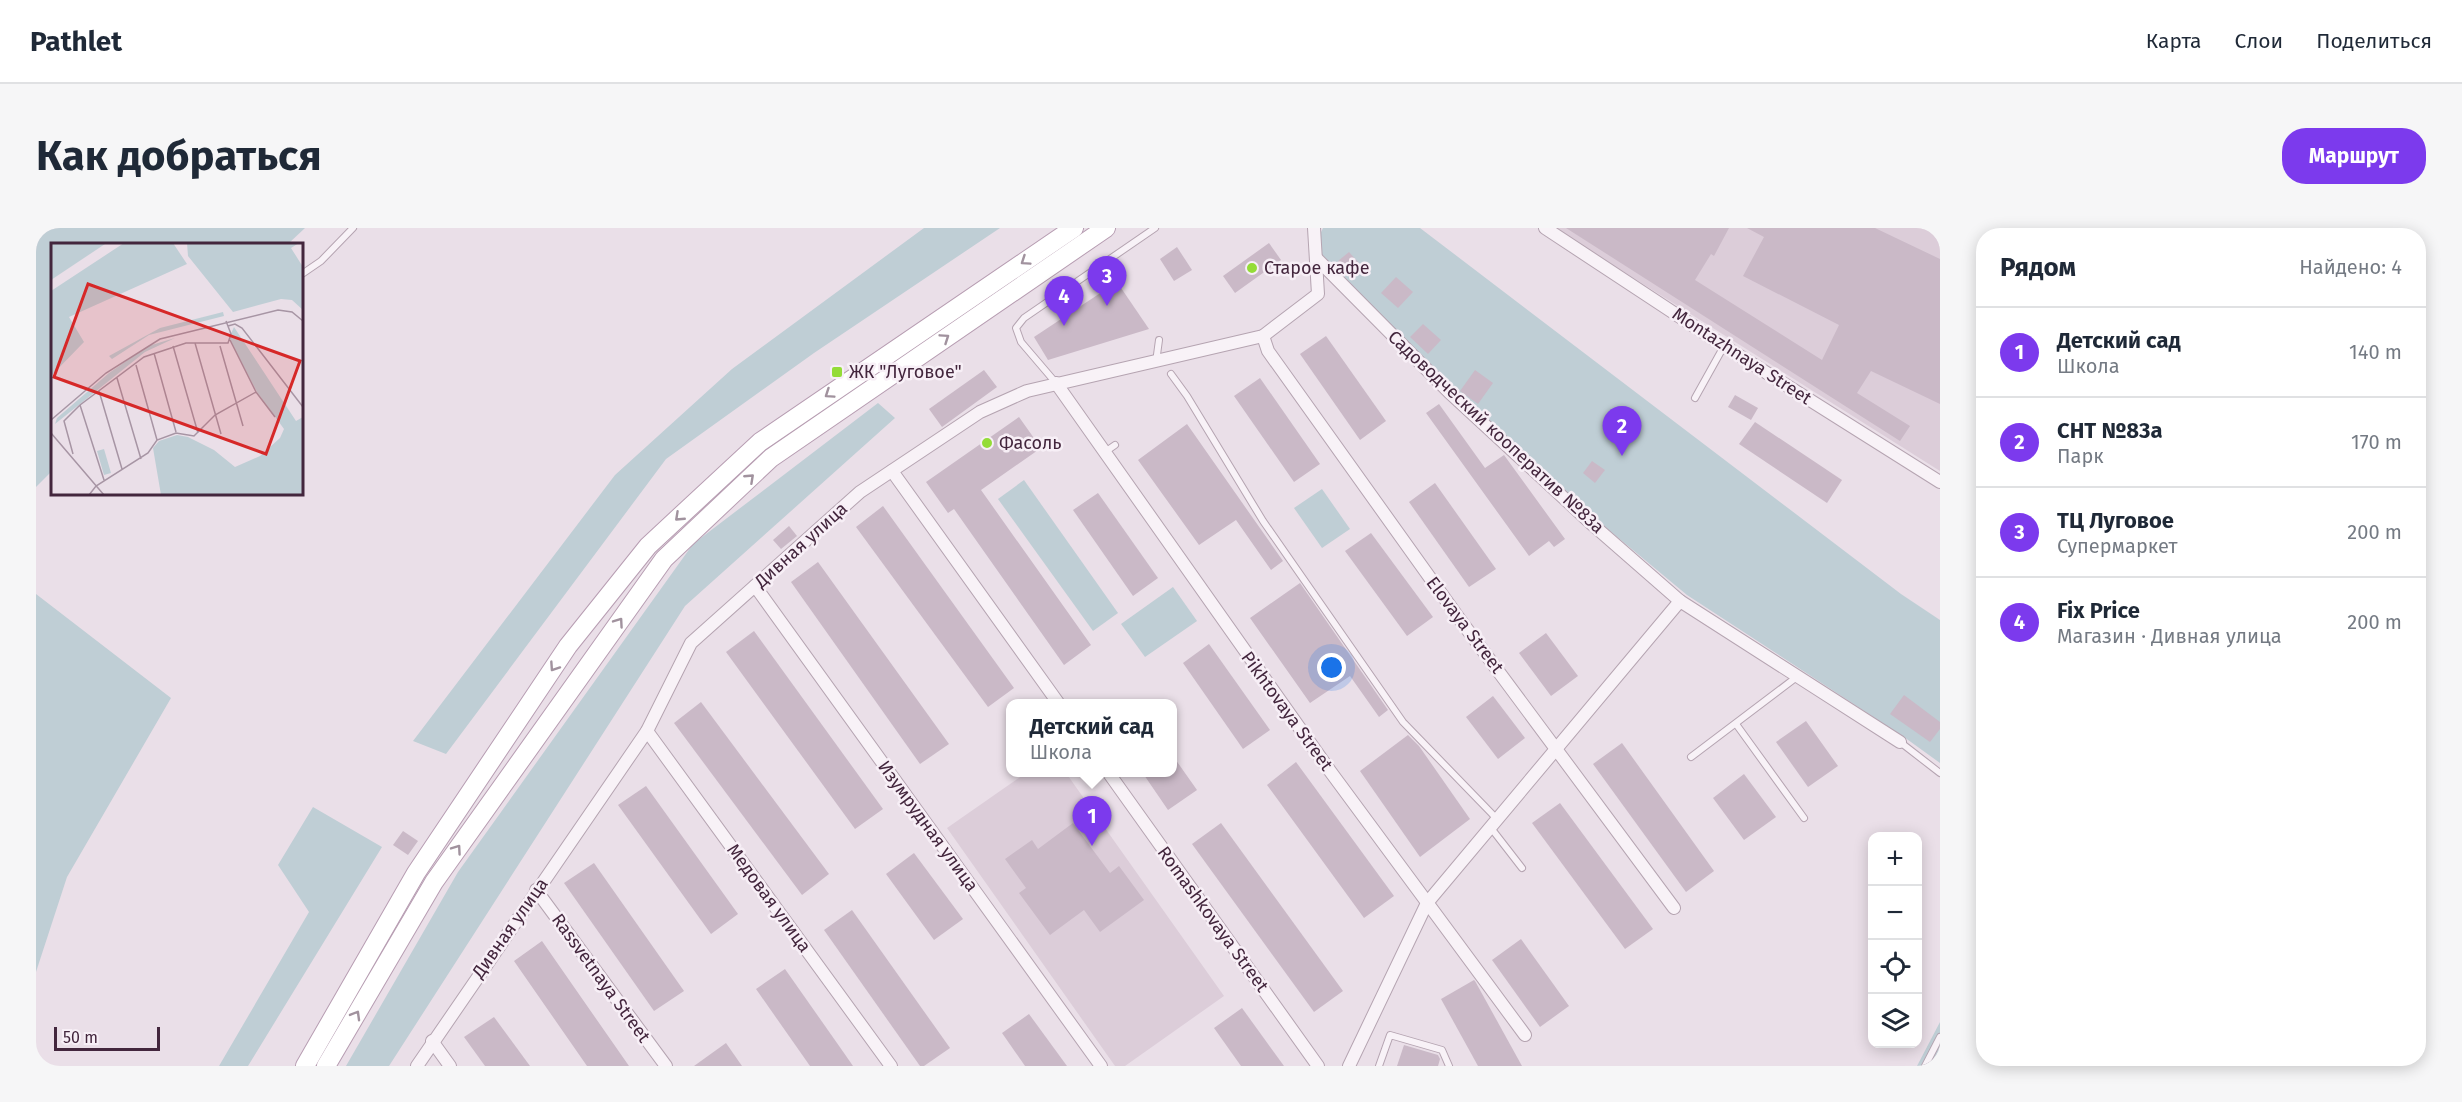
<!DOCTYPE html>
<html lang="ru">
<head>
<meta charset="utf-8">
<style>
	:root { --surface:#fff; --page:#f6f6f7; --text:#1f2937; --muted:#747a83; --line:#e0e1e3; --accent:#7c3aed }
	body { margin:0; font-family:"Fira Sans",sans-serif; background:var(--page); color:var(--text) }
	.controls { position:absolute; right:18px; bottom:18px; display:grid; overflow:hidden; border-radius:12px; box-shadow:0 3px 15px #0003 }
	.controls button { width:54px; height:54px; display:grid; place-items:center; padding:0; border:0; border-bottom:2px solid var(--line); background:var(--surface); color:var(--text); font:30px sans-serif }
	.scale { position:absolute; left:18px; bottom:15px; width:106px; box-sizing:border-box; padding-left:6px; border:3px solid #43263d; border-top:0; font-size:16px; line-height:21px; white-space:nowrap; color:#43263d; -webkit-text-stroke:4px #f7eff6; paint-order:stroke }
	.you { position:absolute; left:1296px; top:440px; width:21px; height:21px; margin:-15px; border:4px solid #fff; border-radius:50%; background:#1a73e8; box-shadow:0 0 0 9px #1a73e833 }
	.badge { display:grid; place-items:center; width:39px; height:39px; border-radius:50%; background:var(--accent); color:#fff; font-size:20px; font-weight:700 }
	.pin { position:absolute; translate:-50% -50px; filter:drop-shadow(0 2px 3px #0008) }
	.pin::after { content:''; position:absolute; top:32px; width:21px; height:18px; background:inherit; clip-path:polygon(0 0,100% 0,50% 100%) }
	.popup { position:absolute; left:970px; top:471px; width:171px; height:78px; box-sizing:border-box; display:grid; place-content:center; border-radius:12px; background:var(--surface); filter:drop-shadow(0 2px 4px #0005); font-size:20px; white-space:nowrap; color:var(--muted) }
	.popup b { font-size:22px; color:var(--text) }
	.popup::after { content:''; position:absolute; left:50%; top:100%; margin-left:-12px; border:12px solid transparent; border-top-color:var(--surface) }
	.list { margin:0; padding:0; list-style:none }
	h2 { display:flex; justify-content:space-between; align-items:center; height:78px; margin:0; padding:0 24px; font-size:26px }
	h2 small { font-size:20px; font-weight:400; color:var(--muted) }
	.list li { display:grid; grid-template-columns:39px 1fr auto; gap:18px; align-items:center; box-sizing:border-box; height:90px; padding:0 24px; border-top:2px solid var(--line) }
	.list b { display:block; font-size:22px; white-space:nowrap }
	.list p { margin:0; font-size:20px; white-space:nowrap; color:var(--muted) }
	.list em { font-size:20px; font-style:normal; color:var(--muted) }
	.icon { flex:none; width:33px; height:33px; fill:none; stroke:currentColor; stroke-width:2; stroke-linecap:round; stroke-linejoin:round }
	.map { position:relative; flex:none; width:1904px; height:838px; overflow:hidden; border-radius:24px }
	header { display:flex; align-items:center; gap:36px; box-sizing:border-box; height:84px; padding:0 30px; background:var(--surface); border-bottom:2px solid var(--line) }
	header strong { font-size:28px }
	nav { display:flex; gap:33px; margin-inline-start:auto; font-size:21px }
	.intro { display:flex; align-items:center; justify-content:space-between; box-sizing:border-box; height:144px; padding:0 36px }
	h1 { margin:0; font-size:42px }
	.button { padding:15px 27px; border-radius:24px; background:var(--accent); color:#fff; font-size:21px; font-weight:700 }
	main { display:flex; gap:36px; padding:0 36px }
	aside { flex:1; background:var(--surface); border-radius:24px; box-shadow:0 3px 15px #0003 }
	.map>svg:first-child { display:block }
</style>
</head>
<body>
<header>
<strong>Pathlet</strong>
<nav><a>Карта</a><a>Слои</a><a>Поделиться</a></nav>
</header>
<div class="intro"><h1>Как добраться</h1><a class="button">Маршрут</a></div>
<main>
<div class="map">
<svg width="1904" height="838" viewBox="0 0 1904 838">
	<rect width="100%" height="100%" fill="#eadfe8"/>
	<!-- built -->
	<g fill="#dccdd9">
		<path d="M 1518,0 L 1890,0 L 1904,7 L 1904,243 Z"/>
		<path d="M 990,545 L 1030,545 L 1188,768 L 1089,838 L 1079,838 L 911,600 Z"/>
	</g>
	<!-- green -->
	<g fill="#bfced5">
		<path d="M 0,0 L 269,0 L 252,16 L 16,16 L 16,243 L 0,259 Z"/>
		<path d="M 888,0 L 964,0 L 778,125 L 630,231 L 410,526 L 377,513 L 579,247 L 696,141 Z"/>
		<path d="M 1287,0 L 1384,0 L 1865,366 L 1904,392 L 1904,535 L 1868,509 L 1651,367 L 1562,293 L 1416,163 L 1276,23 Z"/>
		<path d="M 842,175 L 859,190 L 649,378 L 353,838 L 310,838 L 422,644 L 657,316 Z"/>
		<path d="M 988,252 L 1082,385 L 1057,403 L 962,271 Z"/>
		<path d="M 1286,261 L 1314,301 L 1286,320 L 1258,280 Z"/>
		<path d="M 1137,359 L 1161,393 L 1109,429 L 1085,396 Z"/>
		<path d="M 0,366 L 135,470 L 31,649 L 0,744 Z"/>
		<path d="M 277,579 L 346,619 L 212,838 L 183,838 L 273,684 L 242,637 Z"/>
		<path d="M 1904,794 L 1904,838 L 1881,838 Z"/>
	</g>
	<!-- building -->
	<g fill="#cab9c7">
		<path d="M 1530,0 L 1693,0 L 1678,28 L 1675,26 L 1659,52 L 1786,132 L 1803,97 L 1707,48 L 1728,9 L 1711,0 L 1839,0 L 1904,31 L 1904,176 L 1835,143 L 1821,165 L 1874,198 L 1864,213 Z"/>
		<path d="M 1233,15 L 1245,32 L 1199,65 L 1187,48 Z"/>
		<path d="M 1141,19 L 1156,42 L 1138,53 L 1124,31 Z"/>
		<path d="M 1313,24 L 1323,35 L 1312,45 L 1302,33 Z"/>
		<path d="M 1360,49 L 1377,64 L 1362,80 L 1345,65 Z"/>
		<path d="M 1081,54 L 1113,101 L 1012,132 L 998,109 Z"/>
		<path d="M 1387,96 L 1405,112 L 1392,126 L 1374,109 Z"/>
		<path d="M 1290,108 L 1350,193 L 1324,212 L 1264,126 Z"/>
		<path d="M 948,142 L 961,159 L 906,199 L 893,181 Z"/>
		<path d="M 1439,142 L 1457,155 L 1442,176 L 1424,163 Z"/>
		<path d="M 1224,150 L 1284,236 L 1258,254 L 1198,168 Z"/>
		<path d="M 1699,167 L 1722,180 L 1715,192 L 1692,179 Z"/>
		<path d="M 1403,176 L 1449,240 L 1468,227 L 1529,311 L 1518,319 L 1513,313 L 1493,328 L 1390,185 Z"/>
		<path d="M 983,189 L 1005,220 L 945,262 L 1055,417 L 1028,437 L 918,281 L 912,285 L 890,254 Z"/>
		<path d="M 1719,194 L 1806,252 L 1791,275 L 1703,216 Z"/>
		<path d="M 1151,196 L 1247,333 L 1235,342 L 1200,292 L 1163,317 L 1102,232 Z"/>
		<path d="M 1556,233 L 1569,242 L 1559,255 L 1547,245 Z"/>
		<path d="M 1399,255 L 1460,341 L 1433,359 L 1373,274 Z"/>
		<path d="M 1062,265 L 1122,350 L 1097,368 L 1037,282 Z"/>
		<path d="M 847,278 L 978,460 L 952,479 L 820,299 Z"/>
		<path d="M 753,298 L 761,308 L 745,321 L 737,312 Z"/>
		<path d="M 1335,305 L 1397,389 L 1371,408 L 1309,323 Z"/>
		<path d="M 782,334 L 913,516 L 884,536 L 755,354 Z"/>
		<path d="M 1264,355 L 1352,482 L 1343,489 L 1314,448 L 1274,475 L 1214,390 Z"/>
		<path d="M 718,403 L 847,581 L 819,601 L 690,424 Z"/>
		<path d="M 1510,405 L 1542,448 L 1515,468 L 1483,425 Z"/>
		<path d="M 1173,416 L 1234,502 L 1207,521 L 1147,435 Z"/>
		<path d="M 1868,467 L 1904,494 L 1904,501 L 1894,514 L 1854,486 Z"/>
		<path d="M 1457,468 L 1489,510 L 1462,531 L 1430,489 Z"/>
		<path d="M 665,474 L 793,646 L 766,667 L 638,495 Z"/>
		<path d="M 1770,493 L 1802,538 L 1772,559 L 1740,514 Z"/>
		<path d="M 1372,507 L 1383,518 L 1434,591 L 1384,629 L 1324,543 Z"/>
		<path d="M 1586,515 L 1678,643 L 1650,664 L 1557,536 Z"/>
		<path d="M 1137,528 L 1161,562 L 1132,582 L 1106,544 L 1137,544 Z"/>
		<path d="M 1260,534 L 1358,668 L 1328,690 L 1231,557 Z"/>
		<path d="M 1708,546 L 1740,589 L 1708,612 L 1677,570 Z"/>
		<path d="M 610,558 L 702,686 L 675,706 L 582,577 Z"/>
		<path d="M 1524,575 L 1617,701 L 1589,721 L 1496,595 Z"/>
		<path d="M 1037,595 L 1074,645 L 1083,638 L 1108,672 L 1064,704 L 1048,682 L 1014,707 L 983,665 L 990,660 L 969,631 L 996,612 L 1002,621 Z"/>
		<path d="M 1185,595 L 1307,763 L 1278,784 L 1156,616 Z"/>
		<path d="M 367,603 L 382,613 L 372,627 L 357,617 Z"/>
		<path d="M 878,625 L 927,691 L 898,712 L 850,646 Z"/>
		<path d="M 558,635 L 648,763 L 618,783 L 528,655 Z"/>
		<path d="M 816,682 L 914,820 L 888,838 L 884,838 L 788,702 Z"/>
		<path d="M 1485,711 L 1533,778 L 1504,799 L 1456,732 Z"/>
		<path d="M 506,713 L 547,772 L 593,838 L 551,838 L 478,733 Z"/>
		<path d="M 749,741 L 808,825 L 817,838 L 774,838 L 720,761 Z"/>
		<path d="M 1438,752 L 1439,753 L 1486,838 L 1442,838 L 1405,771 Z"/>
		<path d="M 1206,780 L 1248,838 L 1205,838 L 1178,800 Z"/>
		<path d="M 993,786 L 1031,838 L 989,838 L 966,805 Z"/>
		<path d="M 458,789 L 494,838 L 449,838 L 428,809 Z"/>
		<path d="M 690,815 L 706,838 L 658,838 Z"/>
		<path d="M 1368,817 L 1402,827 L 1404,831 L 1402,838 L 1361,838 Z"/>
	</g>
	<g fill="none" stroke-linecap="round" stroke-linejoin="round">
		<defs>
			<g id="service">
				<path d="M 266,46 L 285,33 L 317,0"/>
				<path d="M 1120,134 L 1123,112"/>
				<path d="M 1135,146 L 1151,168 L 1227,293 L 1367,494 L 1461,591"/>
				<path d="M 1020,155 L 985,114 L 980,100 L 988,90 L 1119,0"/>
				<path d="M 1659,170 L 1688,118"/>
				<path d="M 1069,224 L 1079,217"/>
				<path d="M 1700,496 L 1768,590"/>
				<path d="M 1864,514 L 1904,545"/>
				<path d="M 1655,529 L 1762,448"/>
				<path d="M 1455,600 L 1486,640"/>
				<path d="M 1343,838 L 1354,807 L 1406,822 L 1413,838"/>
				<path d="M 1889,838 L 1904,809"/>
			</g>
			<g id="minor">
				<path d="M 1509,0 L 1688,118 L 1904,254"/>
				<path d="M 1281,31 L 1413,164 L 1557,297 L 1644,373"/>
				<path d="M 1227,108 L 1232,123 L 1422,389 L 1638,680"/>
				<path d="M 1020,155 L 1294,543 L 1489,807"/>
				<path d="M 856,243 L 1023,476"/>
				<path d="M 719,358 L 1065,838"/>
				<path d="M 611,503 L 855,838"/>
				<path d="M 1072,544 L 1282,838"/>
				<path d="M 500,662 L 630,838"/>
				<path d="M 396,813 L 414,838"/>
				<path d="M 381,838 L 611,503 L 655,415 L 824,264 L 944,184 L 991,163 L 1227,108 L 1282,66 L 1278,0"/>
				<path d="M 1313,838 L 1391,675 L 1644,373 L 1864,514"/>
			</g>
			<g id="primary">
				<path d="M 269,838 L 380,645 L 532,418 L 612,318 L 724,214 L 1038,0"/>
				<path d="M 290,838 L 398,654 L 628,331 L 735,230 L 1070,0"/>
			</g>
		</defs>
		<!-- service casing -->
		<use href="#service" stroke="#b5a4b1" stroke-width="8"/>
		<!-- minor casing -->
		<use href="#minor" stroke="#b5a4b1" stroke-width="14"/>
		<!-- primary casing -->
		<use href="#primary" stroke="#b79db2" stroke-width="20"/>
		<!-- service -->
		<use href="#service" stroke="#f8f2f7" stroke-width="6"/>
		<!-- minor -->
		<use href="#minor" stroke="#f8f2f7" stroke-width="12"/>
		<!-- primary -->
		<use href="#primary" stroke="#fff" stroke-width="18"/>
	</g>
	<!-- one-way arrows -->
	<defs><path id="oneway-chevron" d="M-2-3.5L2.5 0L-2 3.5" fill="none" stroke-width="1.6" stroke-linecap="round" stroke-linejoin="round" transform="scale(1.5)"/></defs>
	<g stroke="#a1929e">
		<use href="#oneway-chevron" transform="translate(989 33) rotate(146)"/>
		<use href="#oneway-chevron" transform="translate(909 110) rotate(-34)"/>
		<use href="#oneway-chevron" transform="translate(793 166) rotate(146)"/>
		<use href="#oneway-chevron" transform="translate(714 250) rotate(-43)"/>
		<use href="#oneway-chevron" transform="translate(643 289) rotate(137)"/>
		<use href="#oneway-chevron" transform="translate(583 394) rotate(-55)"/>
		<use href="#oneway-chevron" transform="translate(518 439) rotate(124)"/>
		<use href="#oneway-chevron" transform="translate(421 621) rotate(-55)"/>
		<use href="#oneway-chevron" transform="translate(320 787) rotate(-60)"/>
	</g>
	<!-- markers -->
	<g fill="#94dc37" stroke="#f7eff6" stroke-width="2">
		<circle cx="1216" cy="40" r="6"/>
		<rect x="795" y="138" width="12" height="12" rx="3"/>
		<circle cx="951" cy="215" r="6"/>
	</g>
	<g text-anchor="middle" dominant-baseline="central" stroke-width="5" stroke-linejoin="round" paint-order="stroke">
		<!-- poi labels -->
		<g font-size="18" fill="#43263d" stroke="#f7eff6" text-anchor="start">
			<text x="1228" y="40">Старое кафе</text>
			<text x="813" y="144">ЖК "Луговое"</text>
			<text x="963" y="215">Фасоль</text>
		</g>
		<!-- street labels -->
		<g font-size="18" fill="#43263d" stroke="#f7eff6">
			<text transform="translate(1706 128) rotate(33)">Montazhnaya Street</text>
			<text transform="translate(1460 204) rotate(43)">Садоводческий кооператив №83а</text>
			<text transform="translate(765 317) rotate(-42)">Дивная улица</text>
			<text transform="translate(1429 397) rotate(53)">Elovaya Street</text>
			<text transform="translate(1251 483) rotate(54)">Pikhtovaya Street</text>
			<text transform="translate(892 598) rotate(54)">Изумрудная улица</text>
			<text transform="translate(733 670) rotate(54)">Медовая улица</text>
			<text transform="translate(1177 691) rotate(54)">Romashkovaya Street</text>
			<text transform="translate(474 700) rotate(-55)">Дивная улица</text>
			<text transform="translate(565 750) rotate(54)">Rassvetnaya Street</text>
		</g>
	</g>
	<!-- overview -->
	<g transform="translate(15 15)">
		<rect width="252" height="252" fill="#eadfe8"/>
		<path d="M 0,0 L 54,0 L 54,1 L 0,37 ZM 73,0 L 122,0 L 136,21 L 18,74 L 33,99 L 0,133 L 0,48 ZM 136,0 L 248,0 L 240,5 L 252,24 L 252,67 L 241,57 L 230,56 L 182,69 L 137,13 ZM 172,69 L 173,73 L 98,92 L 61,116 L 58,113 L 109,85 ZM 183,84 L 245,178 L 252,174 L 252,252 L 110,252 L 102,205 L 108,198 L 126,192 L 137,194 L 163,207 L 184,224 L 209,213 L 229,195 L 233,186 L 206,149 L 178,95 ZM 124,95 L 94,109 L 4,181 L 6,175 L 58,130 L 97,103 ZM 53,206 L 60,230 L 53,232 L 46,208 Z" fill="#bfced5"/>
		<path fill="none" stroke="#a795a4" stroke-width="1.5" d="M 177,83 L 184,81 L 191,85 L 252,164M 179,97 L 205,149M 144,100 L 170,191M 122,103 L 147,190M 169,103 L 192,183M 103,110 L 125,189M 85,122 L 106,197M 66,135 L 90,216M 48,148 L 71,226M 29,162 L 53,237M 0,177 L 55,130 L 109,96 L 227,67 L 241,69 L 252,78M 0,190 L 53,252M 22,211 L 13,178 L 29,162 L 93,114 L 135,100 L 177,100 L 180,91 L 175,78M 38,252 L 45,243 L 97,210 L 106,197 L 125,190 L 143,193 L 164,172 L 205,149 L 224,174"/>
		<path fill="#d62828" fill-opacity="0.15" stroke="#d62828" stroke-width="3" d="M 37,41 L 249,118 L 215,211 L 3,134 Z"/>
		<rect width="252" height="252" fill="none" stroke="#43263d" stroke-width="3"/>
	</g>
</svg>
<div class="controls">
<button>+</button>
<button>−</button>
<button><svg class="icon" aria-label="locate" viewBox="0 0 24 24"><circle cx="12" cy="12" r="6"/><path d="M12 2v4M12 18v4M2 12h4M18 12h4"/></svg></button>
<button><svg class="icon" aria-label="layers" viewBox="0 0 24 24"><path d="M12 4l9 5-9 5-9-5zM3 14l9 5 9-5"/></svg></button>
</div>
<div class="scale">50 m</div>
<div class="you"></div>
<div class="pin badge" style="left:1056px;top:618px">1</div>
<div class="popup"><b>Детский сад</b>Школа</div>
<div class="pin badge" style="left:1586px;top:228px">2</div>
<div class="pin badge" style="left:1071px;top:78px">3</div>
<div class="pin badge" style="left:1028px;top:98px">4</div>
</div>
<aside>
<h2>Рядом<small>Найдено: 4</small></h2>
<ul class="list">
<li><span class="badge">1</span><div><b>Детский сад</b><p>Школа</p></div><em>140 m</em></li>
<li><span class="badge">2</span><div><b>СНТ №83а</b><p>Парк</p></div><em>170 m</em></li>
<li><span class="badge">3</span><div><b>ТЦ Луговое</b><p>Супермаркет</p></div><em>200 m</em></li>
<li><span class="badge">4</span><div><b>Fix Price</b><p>Магазин · Дивная улица</p></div><em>200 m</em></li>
</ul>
</aside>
</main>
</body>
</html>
